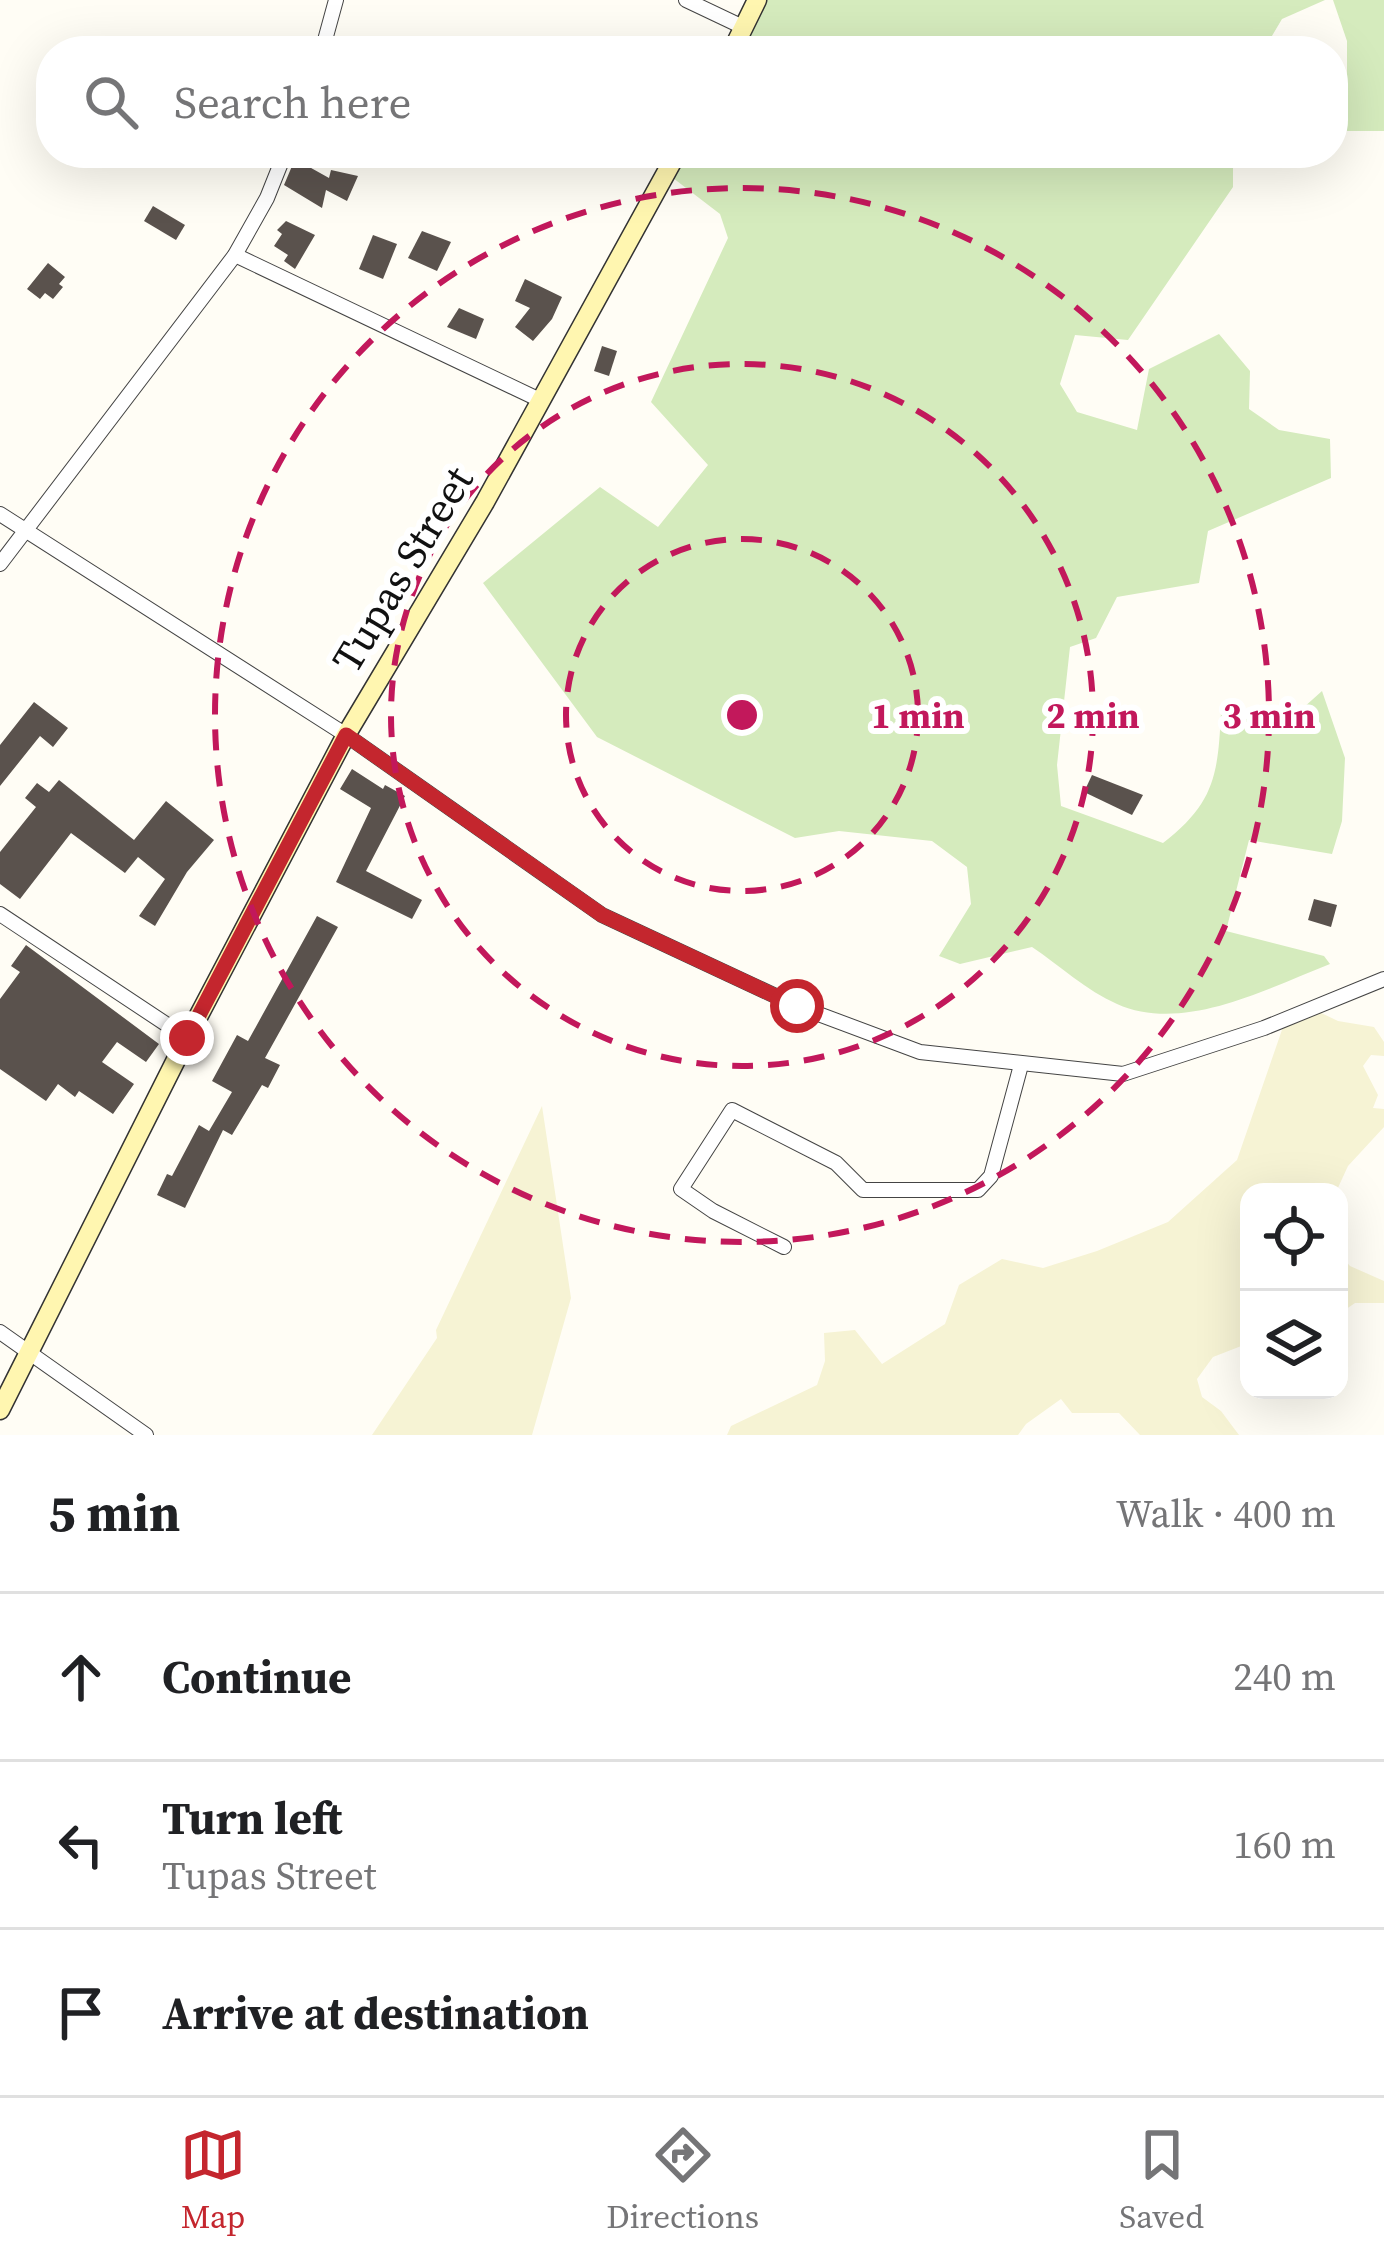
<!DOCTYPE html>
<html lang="en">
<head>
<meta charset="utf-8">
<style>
	:root { --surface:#fff; --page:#f2f2f2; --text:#202124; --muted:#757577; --line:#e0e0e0; --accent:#c4262e }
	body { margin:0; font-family:"Source Serif 4",serif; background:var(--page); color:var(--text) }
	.controls { position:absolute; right:36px; bottom:36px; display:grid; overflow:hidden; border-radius:24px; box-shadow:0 12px 48px #0002 }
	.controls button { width:108px; height:108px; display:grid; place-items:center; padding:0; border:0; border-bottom:3px solid var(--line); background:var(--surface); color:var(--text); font:60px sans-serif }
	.stop { position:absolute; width:36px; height:36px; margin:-27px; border:9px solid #c4262e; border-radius:50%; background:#fff }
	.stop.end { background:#c4262e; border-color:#fff; box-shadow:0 3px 12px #0008 }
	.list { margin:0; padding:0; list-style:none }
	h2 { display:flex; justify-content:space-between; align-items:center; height:156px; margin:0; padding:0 48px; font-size:51px }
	h2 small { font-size:39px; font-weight:400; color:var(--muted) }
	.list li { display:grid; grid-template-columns:78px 1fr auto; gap:36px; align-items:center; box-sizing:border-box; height:168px; padding:0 48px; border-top:3px solid var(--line) }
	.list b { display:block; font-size:45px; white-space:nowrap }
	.list p { margin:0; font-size:39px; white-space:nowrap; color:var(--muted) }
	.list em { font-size:39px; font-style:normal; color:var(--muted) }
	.icon { flex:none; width:66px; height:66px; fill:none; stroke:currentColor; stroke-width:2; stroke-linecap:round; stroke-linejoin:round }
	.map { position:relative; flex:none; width:1384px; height:1435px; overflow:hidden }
	.search { position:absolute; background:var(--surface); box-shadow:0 12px 48px #0002; left:36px; right:36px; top:36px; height:132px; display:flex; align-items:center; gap:30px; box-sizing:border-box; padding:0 42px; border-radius:48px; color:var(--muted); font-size:45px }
	.sheet { height:660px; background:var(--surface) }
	nav { display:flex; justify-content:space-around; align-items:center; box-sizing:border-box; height:168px; border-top:3px solid var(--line); background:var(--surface); font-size:33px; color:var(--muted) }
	nav a { display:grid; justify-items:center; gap:6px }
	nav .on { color:var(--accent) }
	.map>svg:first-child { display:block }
</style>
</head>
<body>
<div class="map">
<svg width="1384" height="1435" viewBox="0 0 1384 1435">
	<rect width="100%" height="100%" fill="#fffdf5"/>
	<!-- farmland -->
	<g fill="#f6f3d4">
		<path d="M 1317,1011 L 1338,1021 L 1374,1027 L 1384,1042 L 1384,1056 L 1371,1055 L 1363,1066 L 1378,1095 L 1373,1108 L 1384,1109 L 1384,1127 L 1348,1166 L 1336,1192 L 1249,1192 L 1249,1343 L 1213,1357 L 1197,1379 L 1202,1397 L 1221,1411 L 1239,1435 L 1140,1435 L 1119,1413 L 1072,1413 L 1061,1399 L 1026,1424 L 1018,1435 L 727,1435 L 731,1426 L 817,1385 L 825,1361 L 824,1333 L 855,1330 L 882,1364 L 945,1324 L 959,1285 L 1002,1259 L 1043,1268 L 1097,1251 L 1168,1222 L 1237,1160 L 1284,1024 Z"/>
		<path d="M 542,1106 L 571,1298 L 532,1435 L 372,1435 L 437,1338 L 436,1330 Z"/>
		<path d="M 1339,1254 L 1350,1266 L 1384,1281 L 1384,1303 L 1355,1303 L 1339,1314 Z"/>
	</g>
	<!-- green -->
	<g fill="#d5ebbd">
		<path d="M 765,0 L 1325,0 L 1282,19 L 1263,51 L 739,51 Z"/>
		<path d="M 1333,0 L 1384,0 L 1384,131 L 1347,131 L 1347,41 Z"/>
		<path d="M 686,153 L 1233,153 L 1233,187 L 1128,340 L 1075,335 L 1060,384 L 1077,412 L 1137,430 L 1149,369 L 1219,334 L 1250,371 L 1249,409 L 1279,430 L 1330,439 L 1331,478 L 1208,531 L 1199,583 L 1117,597 L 1096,638 L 1070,647 L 1057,765 L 1061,806 L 1163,843 C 1215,803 1218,774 1221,712 L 1284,725 L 1322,691 L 1345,758 L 1342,821 L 1332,854 L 1249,840 L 1226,931 L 1324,956 L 1330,964 C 1268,988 1184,1034 1117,1004 C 1087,991 1059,965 1032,947 L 960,964 L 939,956 L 971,904 L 967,867 L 932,841 L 839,831 L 795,838 L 597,737 L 483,583 L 600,487 L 658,527 L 708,465 L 651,402 L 728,238 L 720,214 L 673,178 Z"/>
	</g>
	<!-- building -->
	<g fill="#5a524d">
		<path d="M 295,159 L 329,178 L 331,170 L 358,176 L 347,201 L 326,190 L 322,208 L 284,185 Z"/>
		<path d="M 153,206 L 185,225 L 176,240 L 144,221 Z"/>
		<path d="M 286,221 L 315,235 L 295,269 L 284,261 L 288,255 L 274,246 L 282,234 L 277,230 Z"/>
		<path d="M 422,231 L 451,242 L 437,271 L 408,258 Z"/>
		<path d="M 373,235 L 397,244 L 383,279 L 359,269 Z"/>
		<path d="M 48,263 L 65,277 L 59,284 L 63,287 L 53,299 L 45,293 L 40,299 L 27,289 Z"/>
		<path d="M 525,279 L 562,297 L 552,319 L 533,341 L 515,327 L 530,308 L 515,301 Z"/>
		<path d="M 459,308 L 484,319 L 476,339 L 447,327 Z"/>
		<path d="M 602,346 L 617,351 L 609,376 L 594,371 Z"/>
		<path d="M 34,702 L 68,728 L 53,747 L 40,736 L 0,786 L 0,745 Z"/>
		<path d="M 352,769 L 383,789 L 385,785 L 405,796 L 366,871 L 422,900 L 412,919 L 336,882 L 371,808 L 340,789 Z"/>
		<path d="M 1092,775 L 1143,795 L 1132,815 L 1084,792 Z"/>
		<path d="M 59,780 L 134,840 L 166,801 L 214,840 L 187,872 L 155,926 L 139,916 L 165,879 L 138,857 L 125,873 L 71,833 L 20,899 L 0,884 L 0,852 L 36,807 L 25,798 L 37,783 L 49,792 Z"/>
		<path d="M 1314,899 L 1337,905 L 1331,927 L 1308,920 Z"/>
		<path d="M 317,916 L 338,927 L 265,1058 L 280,1065 L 268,1088 L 262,1085 L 232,1135 L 223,1130 L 185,1208 L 157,1195 L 167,1174 L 172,1176 L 199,1125 L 209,1131 L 232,1092 L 212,1081 L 237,1035 L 248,1041 Z"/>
		<path d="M 26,945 L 159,1044 L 146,1062 L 117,1042 L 102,1062 L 134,1084 L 113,1114 L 79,1091 L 75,1097 L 58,1084 L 46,1101 L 0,1069 L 0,999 L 20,972 L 11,966 Z"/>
	</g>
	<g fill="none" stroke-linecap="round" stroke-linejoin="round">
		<defs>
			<g id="street">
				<path d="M 686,0 L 745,28"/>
				<path d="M 322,51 L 336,0"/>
				<path d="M 235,255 L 542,401"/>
				<path d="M 0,514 L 346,735 L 602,915 L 797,1006 L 920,1052 L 1123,1074 L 1264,1028 L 1384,979"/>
				<path d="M 0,564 L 235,255 L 267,198 L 285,153"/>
				<path d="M 0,914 L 187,1038"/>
				<path d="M 784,1247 L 713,1211 L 681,1189 L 732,1110 L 836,1163 L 863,1190 L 978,1190 L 991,1176 L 1021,1065"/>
				<path d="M 0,1332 L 146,1435"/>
			</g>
			<g id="secondary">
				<path d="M 732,51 L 757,0"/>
				<path d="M 0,1410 L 187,1038 L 346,735 L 485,502 L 677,153"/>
			</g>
		</defs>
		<!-- street casing -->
		<use href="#street" stroke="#444" stroke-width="16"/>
		<!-- secondary casing -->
		<use href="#secondary" stroke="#333" stroke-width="21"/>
		<!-- street -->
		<use href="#street" stroke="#fff" stroke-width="14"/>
		<!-- secondary -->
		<use href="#secondary" stroke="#fff6b0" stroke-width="18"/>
	</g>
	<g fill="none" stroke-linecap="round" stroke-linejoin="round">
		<!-- route -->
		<path stroke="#c4262e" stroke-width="15" d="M 187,1038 L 346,735 L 602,915 L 797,1006"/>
	</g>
	<!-- distance rings -->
	<g fill="none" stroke="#c2185b" stroke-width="6" stroke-dasharray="21 15">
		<circle cx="742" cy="715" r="176"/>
		<circle cx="742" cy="715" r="351"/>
		<circle cx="742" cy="715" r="527"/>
	</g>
	<g text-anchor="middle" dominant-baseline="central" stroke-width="12" stroke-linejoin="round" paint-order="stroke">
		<!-- street labels -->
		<g font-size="42" fill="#111" stroke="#fff">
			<text transform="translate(402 569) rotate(-59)">Tupas Street</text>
		</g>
	</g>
	<circle cx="742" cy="715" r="18" fill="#c2185b" stroke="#fff" stroke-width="6"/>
	<g font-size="36" text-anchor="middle" font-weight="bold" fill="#c2185b" stroke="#fff" stroke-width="12" stroke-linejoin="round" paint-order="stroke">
		<text x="918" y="728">1 min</text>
		<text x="1093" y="728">2 min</text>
		<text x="1269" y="728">3 min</text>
	</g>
</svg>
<div class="controls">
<button><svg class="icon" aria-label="locate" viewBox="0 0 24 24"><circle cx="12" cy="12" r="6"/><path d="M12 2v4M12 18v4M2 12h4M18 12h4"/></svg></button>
<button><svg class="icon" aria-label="layers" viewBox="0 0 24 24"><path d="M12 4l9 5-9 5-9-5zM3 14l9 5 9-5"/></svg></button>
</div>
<div class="stop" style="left:797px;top:1006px"></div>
<div class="stop end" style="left:187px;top:1038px"></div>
<div class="search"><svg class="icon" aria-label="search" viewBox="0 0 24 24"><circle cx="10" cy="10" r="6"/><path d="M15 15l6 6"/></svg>Search here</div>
</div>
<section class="sheet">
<h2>5 min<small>Walk · 400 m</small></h2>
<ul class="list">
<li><svg class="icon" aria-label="ahead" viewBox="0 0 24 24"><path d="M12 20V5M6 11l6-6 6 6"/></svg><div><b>Continue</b></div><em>240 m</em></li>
<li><svg class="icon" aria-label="left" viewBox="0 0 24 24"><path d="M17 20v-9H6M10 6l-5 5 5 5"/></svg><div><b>Turn left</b><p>Tupas Street</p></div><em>160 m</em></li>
<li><svg class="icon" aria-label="arrive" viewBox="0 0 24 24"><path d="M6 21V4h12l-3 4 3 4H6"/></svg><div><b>Arrive at destination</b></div></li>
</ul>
</section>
<nav>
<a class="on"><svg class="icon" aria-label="map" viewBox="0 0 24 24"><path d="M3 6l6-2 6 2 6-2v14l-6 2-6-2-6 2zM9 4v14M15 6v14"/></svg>Map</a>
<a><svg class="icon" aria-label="directions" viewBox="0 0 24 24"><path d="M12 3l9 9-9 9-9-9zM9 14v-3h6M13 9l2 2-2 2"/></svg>Directions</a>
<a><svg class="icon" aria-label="saved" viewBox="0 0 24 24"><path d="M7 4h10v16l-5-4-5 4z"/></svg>Saved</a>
</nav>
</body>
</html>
